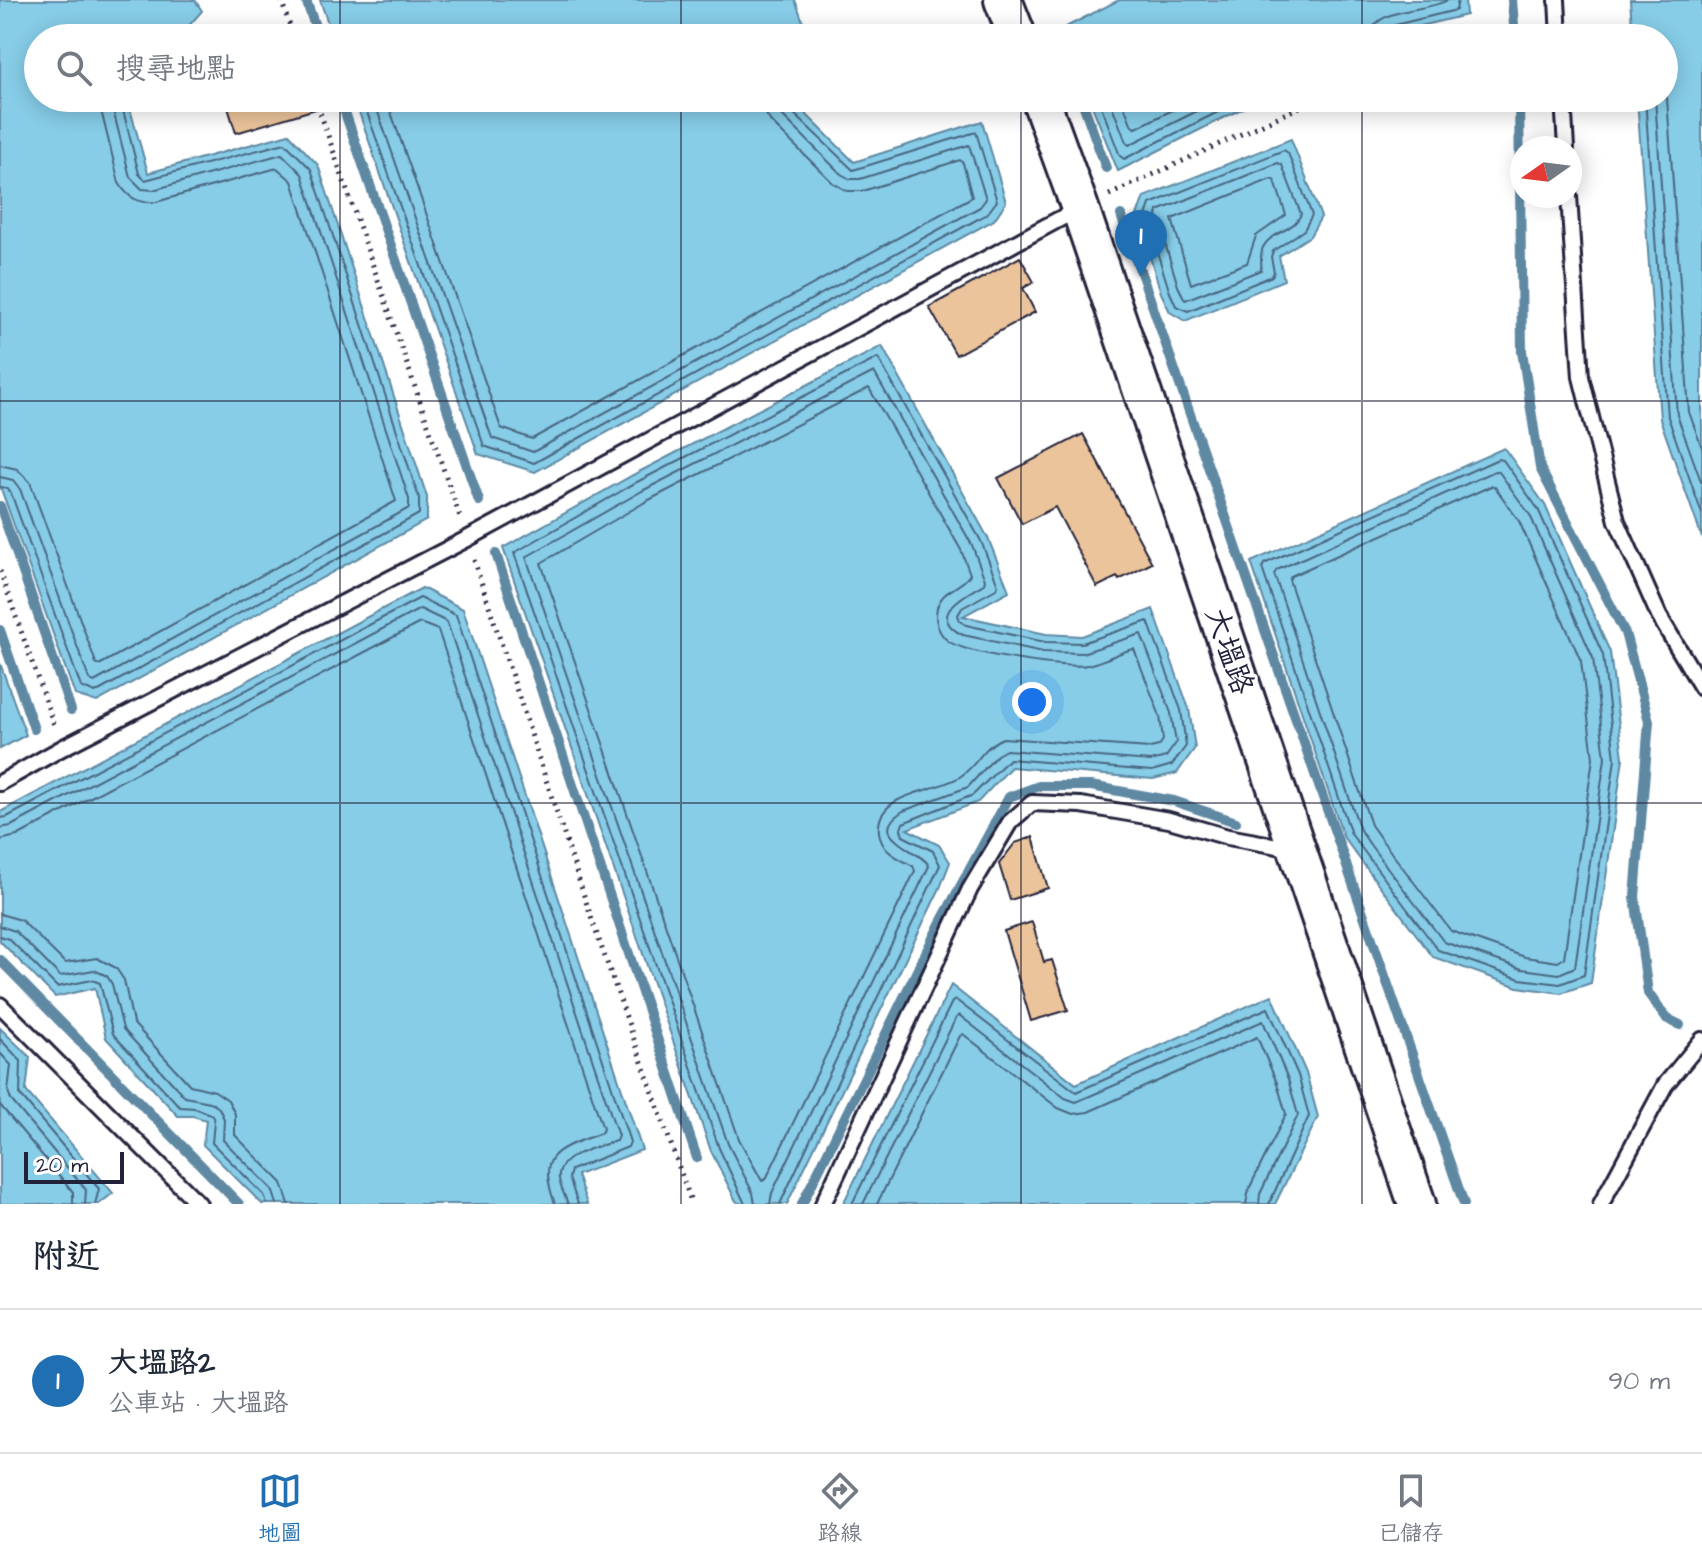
<!DOCTYPE html>
<html lang="zh-TW">
<head>
<meta charset="utf-8">
<style>
	:root { --surface:#fff; --page:#f6f6f7; --text:#1f2937; --muted:#747a83; --line:#e0e1e3; --accent:#1f6fb2 }
	body { margin:0; font-family:"Architects Daughter","LXGW WenKai TC",sans-serif; background:var(--page); color:var(--text) }
	.compass { position:absolute; left:1510px; top:136px; width:72px; height:72px; border-radius:50%; background:var(--surface); box-shadow:0 4px 20px #0003; rotate:256deg }
	.scale { position:absolute; left:24px; bottom:20px; width:100px; box-sizing:border-box; padding-left:8px; border:4px solid #22223b; border-top:0; font-size:22px; line-height:28px; white-space:nowrap; color:#22223b; -webkit-text-stroke:6px #fff; paint-order:stroke }
	.you { position:absolute; left:1032px; top:702px; width:28px; height:28px; margin:-20px; border:6px solid #fff; border-radius:50%; background:#1a73e8; box-shadow:0 0 0 12px #1a73e833 }
	.badge { display:grid; place-items:center; width:52px; height:52px; border-radius:50%; background:var(--accent); color:#fff; font-size:26px; font-weight:700 }
	.pin { position:absolute; translate:-50% -66px; filter:drop-shadow(0 2px 4px #0008) }
	.pin::after { content:''; position:absolute; top:42px; width:28px; height:24px; background:inherit; clip-path:polygon(0 0,100% 0,50% 100%) }
	.list { margin:0; padding:0; list-style:none }
	h2 { display:flex; justify-content:space-between; align-items:center; height:104px; margin:0; padding:0 32px; font-size:34px }
	h2 small { font-size:26px; font-weight:400; color:var(--muted) }
	.list li { display:grid; grid-template-columns:52px 1fr auto; gap:24px; align-items:center; box-sizing:border-box; height:144px; padding:0 32px; border-top:2px solid var(--line) }
	.list b { display:block; font-size:30px; white-space:nowrap }
	.list p { margin:0; font-size:26px; white-space:nowrap; color:var(--muted) }
	.list em { font-size:26px; font-style:normal; color:var(--muted) }
	.icon { flex:none; width:44px; height:44px; fill:none; stroke:currentColor; stroke-width:2; stroke-linecap:round; stroke-linejoin:round }
	.map { position:relative; flex:none; width:1702px; height:1204px; overflow:hidden }
	.search { position:absolute; background:var(--surface); box-shadow:0 4px 20px #0003; left:24px; right:24px; top:24px; height:88px; display:flex; align-items:center; gap:20px; box-sizing:border-box; padding:0 28px; border-radius:44px; color:var(--muted); font-size:30px }
	.sheet { height:248px; background:var(--surface) }
	nav { display:flex; justify-content:space-around; align-items:center; box-sizing:border-box; height:112px; border-top:2px solid var(--line); background:var(--surface); font-size:22px; color:var(--muted) }
	nav a { display:grid; justify-items:center; gap:4px }
	nav .on { color:var(--accent) }
	.map>svg:first-child { display:block }
</style>
</head>
<body>
<div class="map">
<svg width="1702" height="1204" viewBox="0 0 1702 1204">
	<rect width="100%" height="100%" fill="#fff"/>
	<filter id="ink" filterUnits="userSpaceOnUse"><feTurbulence type="fractalNoise" baseFrequency=".0125" numOctaves="2"/><feDisplacementMap in="SourceGraphic" scale="16" xChannelSelector="R" yChannelSelector="G"/><feConvolveMatrix kernelMatrix="1 2 1 2 8 2 1 2 1" color-interpolation-filters="sRGB"/></filter>
	<g filter="url(#ink)">
		<!-- water -->
		<g fill="#87cde8" stroke="#5f89a3" stroke-width="2">
			<path d="M 0,0 L 195,0 L 202,11 L 178,38 L 38,38 L 38,98 L 127,98 L 148,173 L 289,134 L 318,165 L 427,497 L 427,520 L 97,702 L 75,695 L 0,486 Z"/>
			<path d="M 320,0 L 795,0 L 809,38 L 333,38 Z"/>
			<path d="M 1119,0 L 1465,0 L 1466,15 L 1371,38 L 1066,38 L 1062,29 Z"/>
			<path d="M 1630,0 L 1702,0 L 1702,538 L 1660,419 L 1637,98 L 1664,98 L 1664,38 L 1633,38 Z"/>
			<path d="M 354,98 L 790,98 L 854,162 L 982,121 L 1006,202 L 994,220 L 535,472 L 478,454 Z"/>
			<path d="M 1089,98 L 1263,98 L 1118,171 Z"/>
			<path d="M 1291,139 L 1321,217 L 1310,236 L 1279,256 L 1284,280 L 1185,321 L 1170,312 L 1161,293 L 1137,215 L 1144,197 Z"/>
			<path d="M 882,346 L 988,538 L 1009,591 L 963,616 L 1046,634 L 1082,636 L 1153,609 L 1189,709 L 1195,748 L 1177,773 L 1153,779 L 1011,767 L 978,802 L 907,829 L 939,845 L 950,862 L 940,888 L 787,1204 L 741,1204 L 736,1201 L 711,1151 L 503,548 L 633,475 Z"/>
			<path d="M 1504,448 L 1545,505 L 1610,652 L 1623,758 L 1591,983 L 1561,993 L 1518,987 L 1433,957 L 1344,838 L 1251,562 Z"/>
			<path d="M 422,588 L 463,609 L 642,1150 L 577,1175 L 587,1204 L 262,1204 L 203,1145 L 206,1120 L 193,1116 L 178,1116 L 106,1038 L 95,988 L 55,997 L 0,941 L 0,812 Z"/>
			<path d="M 0,663 L 26,735 L 0,749 Z"/>
			<path d="M 951,985 L 1076,1084 L 1272,995 L 1306,1073 L 1318,1117 L 1275,1204 L 843,1204 Z"/>
			<path d="M 0,1028 L 30,1057 L 26,1091 L 113,1193 L 99,1204 L 0,1204 Z"/>
		</g>
		<g fill="none" stroke-linecap="round" stroke-linejoin="round">
			<!-- shore -->
			<g stroke="#4a6680" stroke-width="2">
				<path d="M 1370,38 C 1372,6 1425,13 1448,0"/>
				<path d="M 1380,38 L 1382,31 L 1387,27 L 1456,10 L 1458,0"/>
				<path d="M 1664,85 L 1667,98 L 1689,412 L 1702,448"/>
				<path d="M 362,98 L 484,446 L 534,463 L 987,214 L 997,201 L 976,132 L 853,170 L 787,107 L 785,98"/>
				<path d="M 373,98 L 492,438 L 533,452 L 980,207 L 986,199 L 969,145 L 860,179 L 850,179 L 841,174 L 780,113 L 775,98"/>
				<path d="M 386,98 L 501,428 L 532,439 L 972,197 L 963,163 L 960,160 L 863,191 L 847,191 L 833,183 L 771,122 L 764,111 L 763,98"/>
				<path d="M 1098,98 L 1120,156 L 1124,159 L 1246,98"/>
				<path d="M 1109,98 L 1126,142 L 1129,145 L 1223,98"/>
				<path d="M 1121,98 L 1132,126 L 1136,128 L 1197,98"/>
				<path d="M 1645,98 L 1668,417 L 1702,514"/>
				<path d="M 1655,98 L 1677,415 L 1702,484"/>
				<path d="M 1284,150 L 1288,153 L 1312,215 L 1304,230 L 1273,251 L 1271,257 L 1274,272 L 1272,276 L 1188,311 L 1176,306 L 1169,290 L 1146,216 L 1150,204 Z"/>
				<path d="M 1278,163 L 1282,165 L 1301,214 C 1294,232 1268,232 1262,250 C 1260,257 1262,264 1261,270 L 1185,300 L 1178,286 L 1157,217 L 1158,211 Z"/>
				<path d="M 1271,179 L 1275,181 L 1286,215 L 1256,236 L 1247,263 L 1191,284 L 1172,219 Z"/>
				<path d="M 869,388 L 961,550 L 970,574 C 963,588 942,588 937,608 C 934,620 938,633 948,641 C 966,654 1065,669 1088,665 C 1104,662 1118,652 1134,649 L 1160,716 L 1163,740 L 1159,746 L 1150,748 L 1003,738 C 984,745 977,765 961,776 C 937,793 875,791 879,832 C 881,852 898,858 913,866 L 915,871 L 766,1179 L 762,1181 L 739,1139 L 541,563 L 647,501 Z"/>
				<path d="M 1498,459 L 1503,460 L 1538,509 L 1603,655 L 1615,759 L 1584,975 L 1560,984 L 1520,979 L 1438,950 L 1351,834 L 1262,568 L 1264,564 Z"/>
				<path d="M 0,465 L 17,469 L 30,482 L 96,663 L 99,665 L 396,501 L 292,181 L 277,168 L 156,202 C 139,204 128,198 119,183 L 98,98"/>
				<path d="M 1495,471 L 1499,472 L 1530,515 L 1593,658 L 1605,758 L 1575,967 L 1559,974 L 1522,969 L 1444,942 L 1371,846 L 1360,830 L 1274,574 L 1277,570 Z"/>
				<path d="M 0,477 L 13,480 L 20,489 L 89,679 L 94,682 L 409,508 L 409,499 L 302,174 L 282,154 L 153,190 L 142,189 L 130,177 L 110,98"/>
				<path d="M 1491,486 L 1495,487 L 1519,521 L 1581,661 L 1593,758 L 1564,958 L 1558,962 L 1525,957 L 1451,931 L 1381,839 L 1371,825 L 1289,580 L 1291,576 Z"/>
				<path d="M 0,487 L 7,488 L 11,493 L 81,687 L 95,693 L 419,514 L 419,498 L 311,169 L 285,143 L 145,180 L 139,174 L 120,98"/>
				<path d="M 0,818 L 7,817 L 420,598 L 456,615 L 630,1142 L 628,1147 L 571,1170 L 569,1178 L 578,1204"/>
				<path d="M 0,828 L 11,826 L 420,609 L 447,622 L 618,1136 L 616,1141 C 599,1147 556,1154 559,1179 C 560,1187 565,1196 568,1204"/>
				<path d="M 0,840 L 17,836 L 420,623 L 438,630 L 603,1129 L 601,1133 C 557,1150 536,1152 555,1204"/>
				<path d="M 0,914 L 21,920 L 65,963 L 97,958 L 116,968 L 124,980 L 133,1023 L 190,1085 L 215,1091 L 228,1100 L 235,1114 L 235,1135 L 282,1183 L 289,1204"/>
				<path d="M 0,926 L 15,931 L 60,976 L 94,970 L 107,976 L 112,984 L 123,1029 L 185,1097 L 210,1102 L 219,1108 L 224,1119 L 223,1140 L 272,1189 L 277,1204"/>
				<path d="M 0,936 L 9,939 L 57,987 L 92,980 L 100,983 L 113,1034 L 180,1107 L 195,1108 L 212,1115 L 214,1121 L 212,1143 L 264,1195 L 267,1204"/>
				<path d="M 0,1039 L 21,1061 L 20,1095 L 99,1189 L 95,1204"/>
				<path d="M 0,1053 L 11,1065 L 8,1091 L 11,1100 L 86,1190 L 85,1204"/>
				<path d="M 0,1105 L 73,1192 L 73,1204"/>
				<path d="M 745,1204 L 719,1148 L 514,553 L 637,482 L 878,358 L 981,541 L 998,585 L 996,589 L 962,608 L 958,615 L 960,621 L 966,625 L 1045,642 L 1082,643 L 1148,621 L 1181,710 L 1186,746 L 1172,765 L 1152,771 L 1009,759 L 973,795 L 903,823 L 901,829 L 903,836 L 933,851 L 940,865 L 780,1204"/>
				<path d="M 755,1204 L 753,1193 L 728,1144 L 526,557 L 642,491 L 874,372 L 972,545 L 985,580 L 984,584 C 966,594 924,616 963,635 L 1043,652 L 1082,653 L 1141,634 L 1171,713 L 1176,743 L 1166,757 L 1151,761 L 1006,750 L 997,755 L 968,787 L 903,811 C 862,837 924,851 929,866 L 772,1193 L 770,1204"/>
				<path d="M 852,1204 L 952,1002 L 956,1000 L 1076,1092 L 1268,1008 L 1298,1075 L 1309,1116 L 1269,1204"/>
				<path d="M 863,1204 L 956,1018 L 959,1015 L 1065,1098 L 1076,1102 L 1263,1021 L 1288,1079 L 1298,1115 L 1260,1194 L 1259,1204"/>
				<path d="M 877,1204 L 960,1036 L 963,1034 L 1058,1108 L 1073,1114 L 1088,1112 L 1257,1037 L 1277,1083 L 1286,1114 L 1249,1189 L 1246,1204"/>
			</g>
			<!-- stream -->
			<g stroke="#5f89a3" stroke-width="10">
				<path d="M 306,0 L 319,38"/>
				<path d="M 1512,0 L 1515,38"/>
				<path d="M 340,98 L 479,501"/>
				<path d="M 1081,98 L 1106,168"/>
				<path d="M 1519,98 L 1522,351 L 1540,468 L 1625,633 L 1649,721 L 1635,897 L 1648,993 L 1666,1018 L 1680,1025"/>
				<path d="M 1121,215 L 1464,1204"/>
				<path d="M 0,506 L 71,710"/>
				<path d="M 496,554 L 697,1158"/>
				<path d="M 0,630 L 34,729"/>
				<path d="M 0,960 L 239,1204"/>
				<path d="M 802,1204 L 940,924 L 1009,797 L 1039,786 L 1091,786 L 1174,801 L 1236,822"/>
			</g>
		</g>
		<!-- building -->
		<g fill="#ebc49b" stroke="#22223b" stroke-width="2">
			<path d="M 225,98 L 328,98 L 329,105 L 236,133 Z"/>
			<path d="M 1020,257 L 1034,282 L 1023,288 L 1035,312 L 956,355 L 929,307 Z"/>
			<path d="M 1083,434 L 1152,563 L 1119,580 L 1117,577 L 1097,587 L 1055,507 L 1022,524 L 998,478 Z"/>
			<path d="M 1033,837 L 1048,888 L 1010,900 L 999,864 L 1015,843 Z"/>
			<path d="M 1032,922 L 1044,962 L 1052,960 L 1068,1010 L 1031,1021 L 1004,931 Z"/>
		</g>
		<g fill="none" stroke-linecap="round" stroke-linejoin="round">
			<defs>
				<g id="service">
					<path d="M 1557,0 L 1559,38"/>
					<path d="M 1563,98 L 1566,148"/>
					<path d="M 1569,196 L 1581,377 L 1617,521 L 1659,616 L 1702,688"/>
					<path d="M 0,783 L 62,748 L 467,539 L 1080,208"/>
					<path d="M 0,1005 L 199,1204"/>
					<path d="M 823,1204 L 970,889 L 1010,822 L 1032,803 L 1081,805 L 1169,820 L 1228,837 L 1294,849"/>
					<path d="M 1601,1204 L 1665,1085 L 1702,1040"/>
				</g>
				<g id="tertiary">
					<path d="M 1003,0 L 1018,38"/>
					<path d="M 1040,98 L 1080,208 L 1417,1204"/>
				</g>
			</defs>
			<!-- service casing -->
			<use href="#service" stroke="#22223b" stroke-width="20"/>
			<!-- tertiary casing -->
			<use href="#tertiary" stroke="#22223b" stroke-width="42"/>
			<!-- path -->
			<g stroke="#22223b" stroke-width="5" stroke-dasharray="2 6" stroke-linecap="butt">
				<path d="M 281,0 L 294,38"/>
				<path d="M 315,98 L 460,517"/>
				<path d="M 1450,98 L 1462,104"/>
				<path d="M 1109,195 L 1319,98"/>
				<path d="M 474,560 L 593,923 L 692,1204"/>
				<path d="M 0,571 L 55,728"/>
			</g>
			<!-- service -->
			<use href="#service" stroke="#fff" stroke-width="14"/>
			<!-- tertiary -->
			<use href="#tertiary" stroke="#fff" stroke-width="36"/>
		</g>
	</g>
	<!-- grid -->
	<path fill="none" stroke="#22223b" stroke-width="2" stroke-opacity="0.55" d="M 340,0 L 340,38M 681,0 L 681,38M 1021,0 L 1021,38M 1362,0 L 1362,38M 340,98 L 340,1204M 681,98 L 681,1204M 1021,98 L 1021,1204M 1362,98 L 1362,1204M 0,401 L 1702,401M 0,803 L 1702,803"/>
	<g text-anchor="middle" dominant-baseline="central" stroke-width="6" stroke-linejoin="round" paint-order="stroke">
		<!-- street labels -->
		<g font-size="30" fill="#22223b" stroke="#fff">
			<text transform="translate(1229 651) rotate(71)">大塭路</text>
		</g>
	</g>
</svg>
<svg class="compass" viewBox="-18 -18 36 36"><path d="M0-13l5 13h-10z" fill="#e53935"/><path d="M0 13l5-13h-10z" fill="#747a83"/></svg>
<div class="scale">20 m</div>
<div class="you"></div>
<div class="pin badge" style="left:1141px;top:276px">1</div>
<div class="search"><svg class="icon" aria-label="search" viewBox="0 0 24 24"><circle cx="10" cy="10" r="6"/><path d="M15 15l6 6"/></svg>搜尋地點</div>
</div>
<section class="sheet">
<h2>附近<small></small></h2>
<ul class="list">
<li><span class="badge">1</span><div><b>大塭路2</b><p>公車站 · 大塭路</p></div><em>90 m</em></li>
</ul>
</section>
<nav>
<a class="on"><svg class="icon" aria-label="map" viewBox="0 0 24 24"><path d="M3 6l6-2 6 2 6-2v14l-6 2-6-2-6 2zM9 4v14M15 6v14"/></svg>地圖</a>
<a><svg class="icon" aria-label="directions" viewBox="0 0 24 24"><path d="M12 3l9 9-9 9-9-9zM9 14v-3h6M13 9l2 2-2 2"/></svg>路線</a>
<a><svg class="icon" aria-label="saved" viewBox="0 0 24 24"><path d="M7 4h10v16l-5-4-5 4z"/></svg>已儲存</a>
</nav>
</body>
</html>
